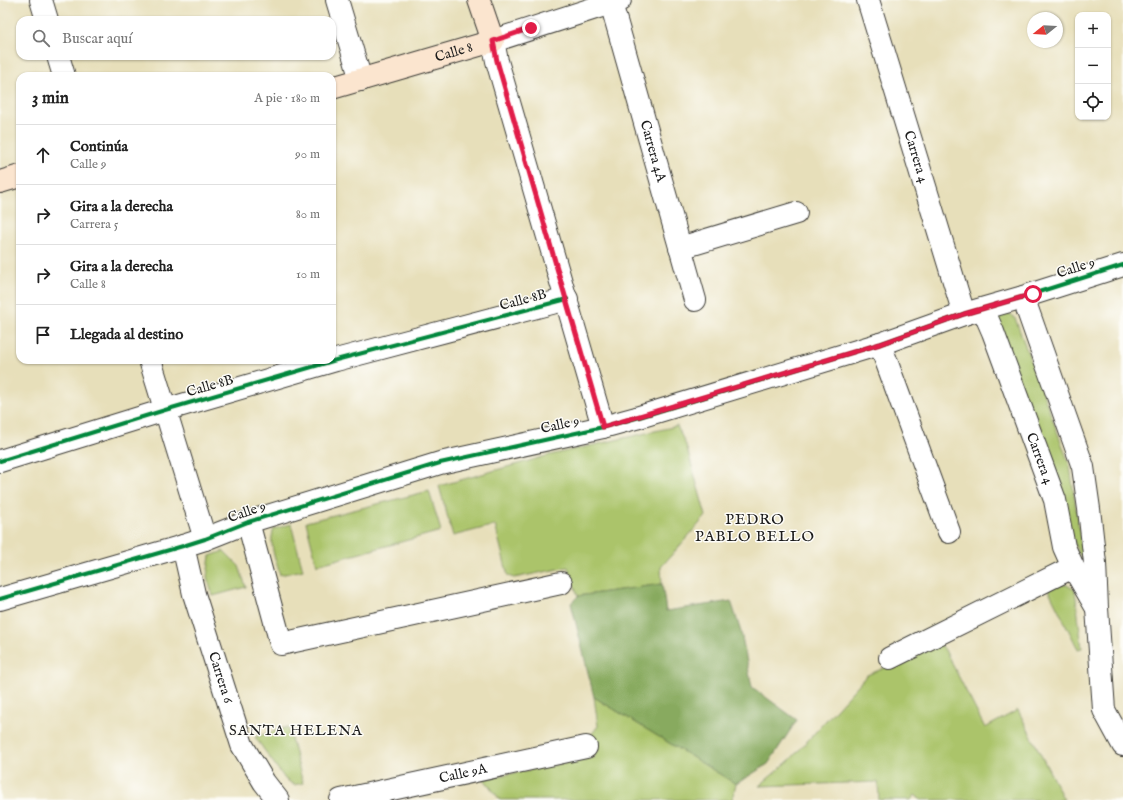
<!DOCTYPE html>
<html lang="es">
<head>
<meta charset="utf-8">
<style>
	:root { --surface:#fff; --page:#f6f6f6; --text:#222; --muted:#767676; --line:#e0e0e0 }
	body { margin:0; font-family:"IM FELL English",serif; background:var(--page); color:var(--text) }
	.controls { position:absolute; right:12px; top:12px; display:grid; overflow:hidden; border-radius:8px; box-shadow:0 1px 3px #0004 }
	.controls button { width:36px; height:36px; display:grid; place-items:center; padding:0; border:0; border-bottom:1px solid var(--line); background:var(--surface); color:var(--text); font:20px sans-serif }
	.compass { position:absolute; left:1027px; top:12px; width:36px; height:36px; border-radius:50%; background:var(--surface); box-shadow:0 1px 3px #0004; rotate:252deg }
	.stop { position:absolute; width:12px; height:12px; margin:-9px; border:3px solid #e11d48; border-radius:50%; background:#fff }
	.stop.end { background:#e11d48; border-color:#fff; box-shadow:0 1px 4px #0008 }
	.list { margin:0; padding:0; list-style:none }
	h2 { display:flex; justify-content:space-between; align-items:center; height:52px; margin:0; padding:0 16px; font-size:17px }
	h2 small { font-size:13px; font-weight:400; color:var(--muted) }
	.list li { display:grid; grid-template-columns:26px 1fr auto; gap:12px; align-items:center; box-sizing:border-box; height:60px; padding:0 16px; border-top:1px solid var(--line) }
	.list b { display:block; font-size:15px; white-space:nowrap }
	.list p { margin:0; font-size:13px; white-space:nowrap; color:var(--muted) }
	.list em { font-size:13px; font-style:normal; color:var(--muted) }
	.icon { flex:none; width:22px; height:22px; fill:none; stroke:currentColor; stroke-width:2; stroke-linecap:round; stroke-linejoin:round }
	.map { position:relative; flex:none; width:1123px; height:800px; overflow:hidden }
	.search { position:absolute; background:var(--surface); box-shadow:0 1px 3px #0004; left:16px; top:16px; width:320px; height:44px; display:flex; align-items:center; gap:10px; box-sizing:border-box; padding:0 14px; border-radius:12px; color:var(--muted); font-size:15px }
	.panel { position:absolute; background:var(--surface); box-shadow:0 1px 3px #0004; left:16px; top:72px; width:320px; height:292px; border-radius:12px }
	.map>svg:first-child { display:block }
</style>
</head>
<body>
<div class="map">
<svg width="1123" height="800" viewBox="0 0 1123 800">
	<rect width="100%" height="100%" fill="#fdfcf7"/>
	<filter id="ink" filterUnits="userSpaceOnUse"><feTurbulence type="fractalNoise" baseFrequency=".025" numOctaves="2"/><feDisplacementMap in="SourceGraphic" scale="8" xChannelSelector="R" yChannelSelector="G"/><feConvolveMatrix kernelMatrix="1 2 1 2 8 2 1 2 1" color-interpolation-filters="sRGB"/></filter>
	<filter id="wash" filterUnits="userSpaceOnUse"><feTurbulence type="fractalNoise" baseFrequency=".012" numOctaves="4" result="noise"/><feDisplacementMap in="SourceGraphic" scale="16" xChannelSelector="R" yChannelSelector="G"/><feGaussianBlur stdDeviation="0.9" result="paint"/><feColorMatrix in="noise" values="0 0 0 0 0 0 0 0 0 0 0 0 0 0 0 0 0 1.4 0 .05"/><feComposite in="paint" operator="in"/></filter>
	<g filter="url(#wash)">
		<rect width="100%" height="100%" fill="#e7dfba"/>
		<!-- green -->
		<g fill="#abc46a" stroke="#647043">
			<path d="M 1007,312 L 1015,318 L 1070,466 L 1083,558 L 1078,553 L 994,313 Z"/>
			<path d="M 677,426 L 686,445 L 706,516 L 661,567 L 662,584 L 578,596 L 568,567 L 514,578 L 508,576 L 495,525 L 453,536 L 439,486 L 550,455 Z"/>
			<path d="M 429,491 L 441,531 L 317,565 L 306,522 Z"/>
			<path d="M 291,524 L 303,570 L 280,575 C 276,560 268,544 274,529 Z"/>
			<path d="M 224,551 L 239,566 L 246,587 L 213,596 L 207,577 L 210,556 Z"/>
			<path d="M 1059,584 L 1067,585 L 1075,590 L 1082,648 L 1078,649 L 1048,589 Z"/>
			<path d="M 939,642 L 945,650 L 985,728 L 1018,710 L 1064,800 L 921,800 L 915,795 L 911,800 L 879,800 L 878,782 L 759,786 L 791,759 L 867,675 L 882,669 Z"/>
			<path d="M 594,697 L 736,784 L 732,800 L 500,800 L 484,779 L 595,757 L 590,736 L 598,726 Z"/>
			<path d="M 288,727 L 303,783 L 294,785 L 285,779 L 255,737 Z"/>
		</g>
		<!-- forest -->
		<path fill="#88aa5e" stroke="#52633d" d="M 662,584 L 666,611 L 731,601 L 741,632 L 752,687 L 797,720 L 768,764 L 736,784 L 594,697 L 571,603 L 578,596 Z"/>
	</g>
	<g filter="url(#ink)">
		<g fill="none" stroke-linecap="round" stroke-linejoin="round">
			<defs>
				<g id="street">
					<path d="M 41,0 L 47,20"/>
					<path d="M 337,0 L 361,80"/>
					<path id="s1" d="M 868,0 L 964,314"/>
					<path id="s2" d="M 611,3 L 695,300"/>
					<path d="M 58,56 L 64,76"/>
					<path d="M 680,248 L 796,213"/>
					<path d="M 1023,297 L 1083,467 L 1089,509 L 1095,563 L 1097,608 L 1104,710 L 1123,745"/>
					<path id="s3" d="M 983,309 L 993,332 L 1055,500 L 1064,547 L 1073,567 L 1095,605"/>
					<path d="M 880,344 L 949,532"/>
					<path d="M 150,360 L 205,539"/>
					<path d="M 603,427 L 497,61 L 493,41 L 620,0"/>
					<path d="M 0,461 L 165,410 L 336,360 L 567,299"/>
					<path d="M 248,522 L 281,644 L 561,583"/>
					<path id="s4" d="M 183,546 L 194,594 L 242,745 L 264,782 L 278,800"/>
					<path d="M 0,599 L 183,546 L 205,539 L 248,522 L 440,463 L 603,427 L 636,418 L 880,344 L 964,314 L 1023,297 L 1123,265"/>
					<path d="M 890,658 L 1073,567"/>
					<path id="s5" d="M 341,800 L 586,747"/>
				</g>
				<g id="secondary">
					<path id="s6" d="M 332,88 L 493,41 L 479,0"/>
					<path d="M 0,182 L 20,176"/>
				</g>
			</defs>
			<!-- street casing -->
			<use href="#street" stroke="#3a3934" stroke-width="24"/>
			<!-- secondary casing -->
			<use href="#secondary" stroke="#3a3934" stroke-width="24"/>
			<!-- street -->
			<use href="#street" stroke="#fff" stroke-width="22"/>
			<!-- secondary -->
			<use href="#secondary" stroke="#fbe5cf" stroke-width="22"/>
			<defs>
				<g id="cycleway">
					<path d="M 0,461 L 165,410 L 336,360 L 567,299"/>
					<path d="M 0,599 L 183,546 L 205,539 L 248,522 L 440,463 L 603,427 L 636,418 L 880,344 L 964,314 L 1023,297 L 1123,265"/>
				</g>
			</defs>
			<!-- cycleway casing -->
			<use href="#cycleway" stroke="#fdfcf7" stroke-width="6"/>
			<!-- cycleway -->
			<use href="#cycleway" stroke="#00873e" stroke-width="4"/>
		</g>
	</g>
	<g fill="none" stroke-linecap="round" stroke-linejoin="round" filter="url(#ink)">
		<!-- route -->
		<path stroke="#e11d48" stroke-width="5" d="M 531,28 L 493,41 L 497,61 L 603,427 L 880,344 L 964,314 L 1033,294"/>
	</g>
	<g text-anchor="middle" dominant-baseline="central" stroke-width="3" stroke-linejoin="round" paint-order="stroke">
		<!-- street labels -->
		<g font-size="14" fill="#1c1c1c" stroke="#fdfcf7">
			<text stroke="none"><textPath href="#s6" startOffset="127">Calle 8</textPath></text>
			<text stroke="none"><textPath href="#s2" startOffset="154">Carrera 4A</textPath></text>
			<text stroke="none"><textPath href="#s1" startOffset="164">Carrera 4</textPath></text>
			<text transform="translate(1076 268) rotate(-18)">Calle 9</text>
			<text transform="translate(523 300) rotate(-15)">Calle 8B</text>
			<text transform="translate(210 386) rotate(-16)">Calle 8B</text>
			<text transform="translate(560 425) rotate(-12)">Calle 9</text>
			<text stroke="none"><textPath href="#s3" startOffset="160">Carrera 4</textPath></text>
			<text transform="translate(247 512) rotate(-19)">Calle 9</text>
			<text stroke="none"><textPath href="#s4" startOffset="137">Carrera 6</textPath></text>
			<text stroke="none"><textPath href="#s5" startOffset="125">Calle 9A</textPath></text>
		</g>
		<!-- neighbourhood labels -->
		<g font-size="15" letter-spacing="1" fill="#1c1c1c" stroke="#fdfcf7">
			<text x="755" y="519">PEDRO<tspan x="755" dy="17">PABLO BELLO</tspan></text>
			<text x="296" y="730">SANTA HELENA</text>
		</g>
	</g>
</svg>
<div class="controls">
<button>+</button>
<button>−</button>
<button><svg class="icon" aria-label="locate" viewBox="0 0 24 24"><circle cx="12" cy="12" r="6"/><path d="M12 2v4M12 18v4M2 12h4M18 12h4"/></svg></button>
</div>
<svg class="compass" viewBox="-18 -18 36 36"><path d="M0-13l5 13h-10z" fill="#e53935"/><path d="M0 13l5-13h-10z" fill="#767676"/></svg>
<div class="stop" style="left:1033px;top:294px"></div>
<div class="stop end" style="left:531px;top:28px"></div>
<div class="search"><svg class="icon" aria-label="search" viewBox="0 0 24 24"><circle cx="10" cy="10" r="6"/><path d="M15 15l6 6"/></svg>Buscar aquí</div>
<section class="panel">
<h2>3 min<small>A pie · 180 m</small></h2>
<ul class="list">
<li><svg class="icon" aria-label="ahead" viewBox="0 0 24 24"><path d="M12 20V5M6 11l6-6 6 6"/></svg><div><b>Continúa</b><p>Calle 9</p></div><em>90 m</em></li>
<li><svg class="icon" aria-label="right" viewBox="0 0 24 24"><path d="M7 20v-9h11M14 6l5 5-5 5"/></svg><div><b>Gira a la derecha</b><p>Carrera 5</p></div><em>80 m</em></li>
<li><svg class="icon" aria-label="right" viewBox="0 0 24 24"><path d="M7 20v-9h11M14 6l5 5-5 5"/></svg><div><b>Gira a la derecha</b><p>Calle 8</p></div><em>10 m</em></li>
<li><svg class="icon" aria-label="arrive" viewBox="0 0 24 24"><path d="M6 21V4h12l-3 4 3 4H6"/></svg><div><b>Llegada al destino</b></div></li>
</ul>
</section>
</div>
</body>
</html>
